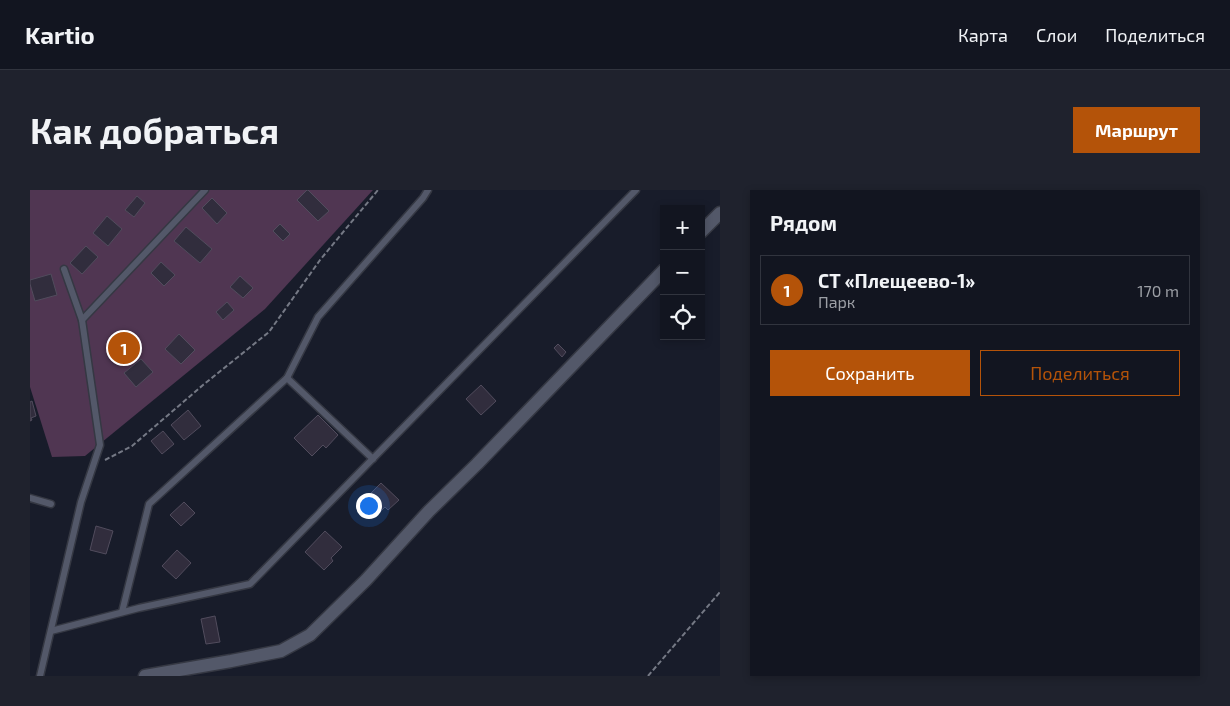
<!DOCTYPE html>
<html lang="ru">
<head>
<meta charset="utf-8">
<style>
	:root { --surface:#121520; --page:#1f222d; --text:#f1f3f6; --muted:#9c9fa5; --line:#31343e; --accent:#b45309 }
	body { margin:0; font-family:"Exo 2",sans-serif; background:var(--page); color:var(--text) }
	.controls { position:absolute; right:15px; top:15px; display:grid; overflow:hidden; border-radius:0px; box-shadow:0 2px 8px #0003 }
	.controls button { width:45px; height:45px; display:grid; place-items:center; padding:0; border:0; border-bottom:1px solid var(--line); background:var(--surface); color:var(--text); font:25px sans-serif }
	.you { position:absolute; left:338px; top:315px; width:18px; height:18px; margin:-12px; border:4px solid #fff; border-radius:50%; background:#1a73e8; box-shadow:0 0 0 8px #1a73e833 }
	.badge { display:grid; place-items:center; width:32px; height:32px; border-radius:50%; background:var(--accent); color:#fff; font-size:16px; font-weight:700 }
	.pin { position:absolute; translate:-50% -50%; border:2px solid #fff; box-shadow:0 1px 5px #0006 }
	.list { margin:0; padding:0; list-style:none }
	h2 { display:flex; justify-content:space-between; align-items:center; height:65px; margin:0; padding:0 20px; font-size:21px }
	h2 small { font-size:16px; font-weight:400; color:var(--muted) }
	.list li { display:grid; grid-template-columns:32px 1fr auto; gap:15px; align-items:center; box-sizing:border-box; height:70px; margin:0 10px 10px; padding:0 10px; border:1px solid var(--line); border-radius:0px }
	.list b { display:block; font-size:19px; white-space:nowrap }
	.list p { margin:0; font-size:16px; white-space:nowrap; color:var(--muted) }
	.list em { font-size:16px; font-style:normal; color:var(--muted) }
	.actions { display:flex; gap:10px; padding:15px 20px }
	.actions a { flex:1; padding:11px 0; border:1px solid var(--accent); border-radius:0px; text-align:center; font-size:18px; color:var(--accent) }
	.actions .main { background:var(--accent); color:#fff }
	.icon { flex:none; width:28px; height:28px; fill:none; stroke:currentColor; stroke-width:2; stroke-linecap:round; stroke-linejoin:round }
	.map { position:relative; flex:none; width:690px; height:486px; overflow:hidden; border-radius:0px }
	header { display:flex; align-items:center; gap:30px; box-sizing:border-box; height:70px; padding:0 25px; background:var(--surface); border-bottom:1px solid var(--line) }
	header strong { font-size:24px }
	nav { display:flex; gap:28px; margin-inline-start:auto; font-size:18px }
	.intro { display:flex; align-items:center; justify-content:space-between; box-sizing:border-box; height:120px; padding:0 30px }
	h1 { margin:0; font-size:35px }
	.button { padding:12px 22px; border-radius:0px; background:var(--accent); color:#fff; font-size:18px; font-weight:700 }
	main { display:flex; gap:30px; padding:0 30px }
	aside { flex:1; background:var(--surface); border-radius:0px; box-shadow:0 2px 8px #0003 }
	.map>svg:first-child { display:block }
</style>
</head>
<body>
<header>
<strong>Kartio</strong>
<nav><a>Карта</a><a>Слои</a><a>Поделиться</a></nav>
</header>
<div class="intro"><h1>Как добраться</h1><a class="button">Маршрут</a></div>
<main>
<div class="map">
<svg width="690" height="486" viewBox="0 0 690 486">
	<rect width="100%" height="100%" fill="#181c2a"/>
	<!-- green -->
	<path fill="#503652" d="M 0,0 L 343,0 L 235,119 L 55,266 L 22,267 L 0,197 Z"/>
	<!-- building -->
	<g fill="#312d3d" stroke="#514c5d">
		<path d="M 277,0 L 278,0 L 299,21 L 288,31 L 267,10 Z"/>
		<path d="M 107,6 L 115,13 L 104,27 L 95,20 Z"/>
		<path d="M 182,8 L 197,23 L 187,34 L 172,18 Z"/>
		<path d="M 77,26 L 92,39 L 78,56 L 63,43 Z"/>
		<path d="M 250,34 L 260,44 L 253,51 L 243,41 Z"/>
		<path d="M 156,37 L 182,59 L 170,73 L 144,51 Z"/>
		<path d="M 56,56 L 68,67 L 52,84 L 40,73 Z"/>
		<path d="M 131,72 L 145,85 L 134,96 L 121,83 Z"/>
		<path d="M 21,84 L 27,105 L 5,111 L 0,94 L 0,90 Z"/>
		<path d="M 210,86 L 223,98 L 213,108 L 200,97 Z"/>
		<path d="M 197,112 L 204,120 L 193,130 L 186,122 Z"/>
		<path d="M 149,144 L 165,160 L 151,174 L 135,159 Z"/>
		<path d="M 528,154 L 536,162 L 532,167 L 524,158 Z"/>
		<path d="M 111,169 L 123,182 L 106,197 L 94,183 Z"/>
		<path d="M 451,195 L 466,211 L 451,225 L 436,209 Z"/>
		<path d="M 2,211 L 6,226 L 1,228 L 2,230 L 0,231 L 0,212 Z"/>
		<path d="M 158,220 L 171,236 L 154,250 L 141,235 Z"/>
		<path d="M 288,225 L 308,245 L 296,258 L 293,255 L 282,266 L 264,248 Z"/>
		<path d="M 133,241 L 144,254 L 132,264 L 121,251 Z"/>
		<path d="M 351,293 L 369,310 L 358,320 L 355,317 L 346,326 L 332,312 Z"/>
		<path d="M 154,312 L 165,323 L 151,336 L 140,325 Z"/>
		<path d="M 66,336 L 83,341 L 76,364 L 60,360 Z"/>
		<path d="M 295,341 L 312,357 L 301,368 L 303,371 L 294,380 L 275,362 Z"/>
		<path d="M 147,360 L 161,373 L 146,389 L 132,376 Z"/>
		<path d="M 185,426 L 190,452 L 176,454 L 171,429 Z"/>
	</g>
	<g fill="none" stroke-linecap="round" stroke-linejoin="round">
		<defs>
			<g id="lane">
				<path d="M 52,130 L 175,0"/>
				<path d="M 257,188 L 343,269"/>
				<path d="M 0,308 L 21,314"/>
				<path d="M 92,422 L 119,314 L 257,188 L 288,127 L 393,8 L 398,0"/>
				<path d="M 21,441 L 109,418 L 220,394 L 606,0"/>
				<path d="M 10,486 L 51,312 L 70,255 L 52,130 L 34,79"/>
			</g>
			<g id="street">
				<path d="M 671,42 L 690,23"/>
				<path d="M 115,486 L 201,471 L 251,461 L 280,445 L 336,390 L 399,321 L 447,274 L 634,80"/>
			</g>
		</defs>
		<!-- lane casing -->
		<use href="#lane" stroke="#353843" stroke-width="9"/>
		<!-- street casing -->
		<use href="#street" stroke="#353843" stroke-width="15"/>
		<!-- path -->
		<g stroke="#757985" stroke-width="2" stroke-dasharray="5 2.5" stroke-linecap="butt">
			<path d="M 75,270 L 102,256 L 173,195 L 239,142 L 290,70 L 348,0"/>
			<path d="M 618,486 L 690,402"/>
		</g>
		<!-- lane -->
		<use href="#lane" stroke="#535869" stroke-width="6"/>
		<!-- street -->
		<use href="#street" stroke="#535869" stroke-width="12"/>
	</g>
</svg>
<div class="controls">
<button>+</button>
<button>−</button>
<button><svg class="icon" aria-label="locate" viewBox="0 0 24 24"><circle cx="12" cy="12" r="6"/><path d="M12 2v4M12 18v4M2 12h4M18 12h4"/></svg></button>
</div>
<div class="you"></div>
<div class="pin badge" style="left:94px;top:158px">1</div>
</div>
<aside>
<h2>Рядом<small></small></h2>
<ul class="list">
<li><span class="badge">1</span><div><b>СТ «Плещеево-1»</b><p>Парк</p></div><em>170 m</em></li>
</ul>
<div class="actions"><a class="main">Сохранить</a><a>Поделиться</a></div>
</aside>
</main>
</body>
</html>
